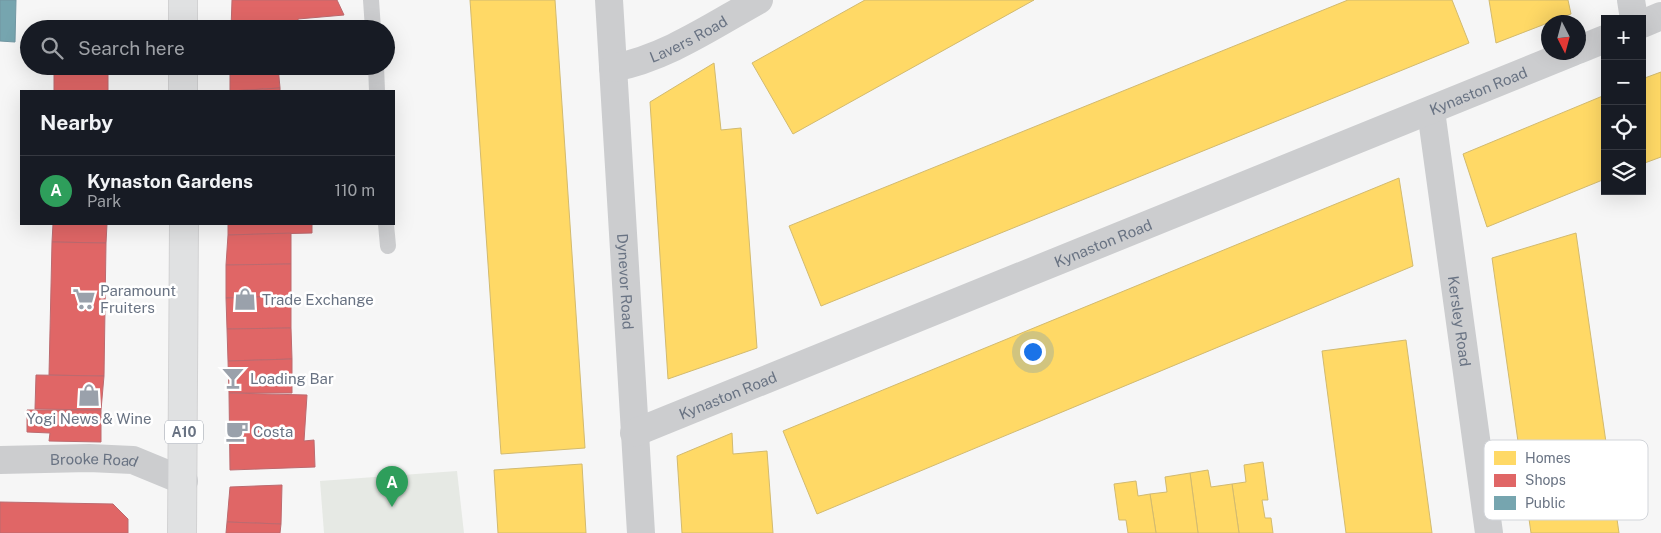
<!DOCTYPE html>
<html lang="en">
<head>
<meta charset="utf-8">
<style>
	:root { --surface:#171b24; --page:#20242c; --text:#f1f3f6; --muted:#9ea1a6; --line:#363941; --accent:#0f766e }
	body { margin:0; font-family:"Public Sans",sans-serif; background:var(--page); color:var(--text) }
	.controls { position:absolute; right:15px; top:15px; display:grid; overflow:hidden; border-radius:0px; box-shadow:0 5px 20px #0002 }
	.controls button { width:45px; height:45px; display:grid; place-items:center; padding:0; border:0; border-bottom:1px solid var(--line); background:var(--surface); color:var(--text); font:25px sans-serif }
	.compass { position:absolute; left:1541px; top:15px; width:45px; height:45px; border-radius:50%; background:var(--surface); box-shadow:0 5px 20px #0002; rotate:174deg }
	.you { position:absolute; left:1032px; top:351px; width:18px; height:18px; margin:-12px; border:4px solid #fff; border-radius:50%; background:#1a73e8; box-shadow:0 0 0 8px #1a73e833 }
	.badge { display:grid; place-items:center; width:32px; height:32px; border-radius:50%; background:var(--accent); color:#fff; font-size:16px; font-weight:700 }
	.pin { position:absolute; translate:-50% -41px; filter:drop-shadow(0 1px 2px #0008) }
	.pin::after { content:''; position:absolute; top:26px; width:18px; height:15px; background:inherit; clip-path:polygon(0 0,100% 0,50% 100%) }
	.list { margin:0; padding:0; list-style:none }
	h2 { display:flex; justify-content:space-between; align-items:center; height:65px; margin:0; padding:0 20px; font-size:21px }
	h2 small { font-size:16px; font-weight:400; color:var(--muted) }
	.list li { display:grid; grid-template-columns:32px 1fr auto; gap:15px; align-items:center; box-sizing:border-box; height:70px; padding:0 20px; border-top:1px solid var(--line) }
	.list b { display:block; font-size:19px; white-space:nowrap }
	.list p { margin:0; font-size:16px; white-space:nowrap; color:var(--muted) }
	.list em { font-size:16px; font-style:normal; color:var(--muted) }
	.icon { flex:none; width:28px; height:28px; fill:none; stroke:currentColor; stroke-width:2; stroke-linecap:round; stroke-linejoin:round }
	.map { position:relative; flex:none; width:1661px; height:533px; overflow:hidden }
	.search { position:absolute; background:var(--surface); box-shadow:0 5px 20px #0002; left:20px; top:20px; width:375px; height:55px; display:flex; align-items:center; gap:12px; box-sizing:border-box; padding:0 18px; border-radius:28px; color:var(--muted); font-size:19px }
	.panel { position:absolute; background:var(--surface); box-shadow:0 5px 20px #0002; left:20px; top:90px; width:375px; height:135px; border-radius:0px }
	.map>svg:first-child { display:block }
</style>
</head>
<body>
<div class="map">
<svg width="1661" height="533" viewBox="0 0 1661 533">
	<rect width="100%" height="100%" fill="#f6f6f6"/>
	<!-- green -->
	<path fill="#e6e9e4" d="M 457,471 L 464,533 L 324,533 L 320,481 Z"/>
	<!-- homes -->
	<g fill="#ffd966" stroke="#d2ba6f">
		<path d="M 470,0 L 555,0 L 585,448 L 501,454 Z"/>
		<path d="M 865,0 L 1034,0 L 793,134 L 752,63 Z"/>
		<path d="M 1348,0 L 1452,0 L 1469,43 L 821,306 L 789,226 Z"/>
		<path d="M 1489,0 L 1568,0 L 1571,14 L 1496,43 Z"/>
		<path d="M 714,63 L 721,130 L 741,128 L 757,348 L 668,379 L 650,102 Z"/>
		<path d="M 1661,72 L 1661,157 L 1642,164 L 1642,79 Z"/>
		<path d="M 1605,95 L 1605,179 L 1487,227 L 1463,154 Z"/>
		<path d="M 1399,178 L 1413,266 L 817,514 L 783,431 Z"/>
		<path d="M 1576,233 L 1619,533 L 1531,533 L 1492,258 Z"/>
		<path d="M 1406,340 L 1432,533 L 1346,533 L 1322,351 Z"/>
		<path d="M 732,433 L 733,454 L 767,451 L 773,533 L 682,533 L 677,456 Z"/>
		<path d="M 1263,462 L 1268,500 L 1262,500 L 1265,518 L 1271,518 L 1273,533 L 1239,533 L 1232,484 L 1246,482 L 1244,465 Z"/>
		<path d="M 582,464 L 586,533 L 498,533 L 494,470 Z"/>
		<path d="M 1208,470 L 1211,487 L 1232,484 L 1239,533 L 1198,533 L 1190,473 Z"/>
		<path d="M 1190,473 L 1198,533 L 1156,533 L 1150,494 L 1167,492 L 1165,477 Z"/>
		<path d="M 1136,481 L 1138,496 L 1150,494 L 1156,533 L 1128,533 L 1126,520 L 1119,520 L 1114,484 Z"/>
	</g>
	<!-- shops -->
	<g fill="#e06666" stroke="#bc6a6f">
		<path d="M 232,0 L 337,0 L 344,15 L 298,19 L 298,29 L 231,29 Z"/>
		<rect x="54" y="66" width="54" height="25"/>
		<path d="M 230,66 L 278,66 L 280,88 L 230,91 Z"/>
		<path d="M 280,88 L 280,91 L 233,91 Z"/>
		<path d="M 53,224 L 107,224 L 106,243 L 52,242 Z"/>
		<path d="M 228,224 L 312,224 L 312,233 L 228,235 Z"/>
		<path d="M 291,233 L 291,264 L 226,265 L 228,235 Z"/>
		<path d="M 52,242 L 106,243 L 104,376 L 49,375 Z"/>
		<path d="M 291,264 L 291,296 L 226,298 L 226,265 Z"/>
		<path d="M 291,296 L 291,328 L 227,329 L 226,298 Z"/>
		<path d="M 291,328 L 292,359 L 228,361 L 227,329 Z"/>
		<path d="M 292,359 L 292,393 L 229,393 L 228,361 Z"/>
		<path d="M 36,375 L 104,376 L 101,410 L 35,409 Z"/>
		<path d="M 229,393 L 307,395 L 304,441 L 314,440 L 315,467 L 230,470 Z"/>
		<path d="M 27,410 L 101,410 L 101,442 L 49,441 L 50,433 L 27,432 Z"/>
		<path d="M 282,485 L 281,524 L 227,522 L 230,487 Z"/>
		<path d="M 0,502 L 113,504 L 128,519 L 128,533 L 0,533 Z"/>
		<path d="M 227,522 L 281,524 L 280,533 L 226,533 Z"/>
	</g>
	<!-- public -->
	<path fill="#76a5af" stroke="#7296a2" d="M 0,0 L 16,0 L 15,42 L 0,41 Z"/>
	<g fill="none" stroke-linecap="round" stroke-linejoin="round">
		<defs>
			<g id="highway">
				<path d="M 183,0 L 183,29"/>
				<path d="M 183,66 L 183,91"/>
				<path d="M 182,533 L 184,224"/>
			</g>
		</defs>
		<!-- highway casing -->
		<use href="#highway" stroke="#d2d2d3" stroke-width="30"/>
		<!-- lane -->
		<g stroke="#cccdcf" stroke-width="16">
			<path d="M 371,0 L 373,29"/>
			<path d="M 376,66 L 377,91"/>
			<path d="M 386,224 L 388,246"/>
		</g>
		<!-- street -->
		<g stroke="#cccdcf" stroke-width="28">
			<path id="s1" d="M 609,0 L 641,533"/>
			<path d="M 1631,0 L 1634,19"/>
			<path d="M 1642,24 L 1661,16"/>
			<path d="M 1578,50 L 1605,39"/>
			<path id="s2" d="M 613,68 C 666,58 712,26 759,0"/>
			<path id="s3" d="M 1431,111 L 1489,533"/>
			<path id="s4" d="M 634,433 L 1573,52"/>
			<path id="s5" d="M 0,460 L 89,458 L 133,460 L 184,481"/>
		</g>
		<!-- highway -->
		<use href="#highway" stroke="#e0e1e2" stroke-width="28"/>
	</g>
	<!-- icons -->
	<defs>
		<symbol id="supermarket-bare" viewBox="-9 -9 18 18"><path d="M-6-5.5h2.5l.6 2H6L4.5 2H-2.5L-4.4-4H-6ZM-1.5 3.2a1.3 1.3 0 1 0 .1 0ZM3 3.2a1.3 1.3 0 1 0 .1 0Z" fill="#9aa1ab" stroke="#fff" stroke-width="2.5" paint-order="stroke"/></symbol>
		<symbol id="shop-bare" viewBox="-9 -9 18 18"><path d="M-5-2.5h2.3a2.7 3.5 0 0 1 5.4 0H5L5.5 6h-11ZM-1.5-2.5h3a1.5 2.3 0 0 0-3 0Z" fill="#9aa1ab" stroke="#fff" stroke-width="2.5" paint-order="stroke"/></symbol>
		<symbol id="bar-bare" viewBox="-9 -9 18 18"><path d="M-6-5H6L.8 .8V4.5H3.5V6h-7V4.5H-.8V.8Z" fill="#9aa1ab" stroke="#fff" stroke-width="2.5" paint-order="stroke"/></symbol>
		<symbol id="cafe-bare" viewBox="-9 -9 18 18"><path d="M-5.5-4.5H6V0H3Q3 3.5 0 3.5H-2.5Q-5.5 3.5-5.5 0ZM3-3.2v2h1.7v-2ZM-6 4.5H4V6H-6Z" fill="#9aa1ab" stroke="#fff" stroke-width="2.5" paint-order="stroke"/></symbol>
	</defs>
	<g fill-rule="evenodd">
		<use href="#supermarket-bare" x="68" y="283" width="32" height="32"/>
		<use href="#shop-bare" x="229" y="283" width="32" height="32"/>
		<use href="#bar-bare" x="217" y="362" width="32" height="32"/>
		<use href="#shop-bare" x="73" y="379" width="32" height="32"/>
		<use href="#cafe-bare" x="221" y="415" width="32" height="32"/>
	</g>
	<g text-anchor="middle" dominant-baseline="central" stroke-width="5" stroke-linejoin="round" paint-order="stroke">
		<!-- shield labels -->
		<rect fill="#fff" stroke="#969da8" stroke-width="1" x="165" y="420.5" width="38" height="23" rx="4"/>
		<g font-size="14" font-weight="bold" fill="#697383">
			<text x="184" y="432">A10</text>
		</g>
		<!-- street labels -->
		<g font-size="15" fill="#697383" stroke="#fff">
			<text stroke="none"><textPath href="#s2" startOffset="81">Lavers Road</textPath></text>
			<text stroke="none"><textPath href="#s4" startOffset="911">Kynaston Road</textPath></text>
			<text stroke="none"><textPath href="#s4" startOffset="506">Kynaston Road</textPath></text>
			<text stroke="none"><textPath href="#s1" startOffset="282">Dynevor Road</textPath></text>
			<text stroke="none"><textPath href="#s3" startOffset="212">Kersley Road</textPath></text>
			<text stroke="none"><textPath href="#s4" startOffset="101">Kynaston Road</textPath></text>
			<text stroke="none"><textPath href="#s5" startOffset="94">Brooke Road</textPath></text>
		</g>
		<!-- poi labels -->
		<g font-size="15" fill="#697383" stroke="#fff" text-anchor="start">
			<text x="100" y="290">Paramount<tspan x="100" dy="17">Fruiters</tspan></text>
			<text x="262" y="299">Trade Exchange</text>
			<text x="250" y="378">Loading Bar</text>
			<text x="89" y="418" text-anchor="middle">Yogi News &amp; Wine</text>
			<text x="253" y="431">Costa</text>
		</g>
	</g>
	<!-- legend -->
	<rect x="1484" y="440" width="164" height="80" rx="8" fill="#fff" stroke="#d2d5da" stroke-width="1"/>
	<rect x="1494" y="451" width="22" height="14" fill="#ffd966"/>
	<rect x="1494" y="474" width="22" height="13" fill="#e06666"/>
	<rect x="1494" y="496" width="22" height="14" fill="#76a5af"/>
	<g font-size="14" fill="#697383">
		<text x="1525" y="463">Homes</text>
		<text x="1525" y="485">Shops</text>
		<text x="1525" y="508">Public</text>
	</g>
</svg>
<div class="controls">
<button>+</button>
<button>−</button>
<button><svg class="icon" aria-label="locate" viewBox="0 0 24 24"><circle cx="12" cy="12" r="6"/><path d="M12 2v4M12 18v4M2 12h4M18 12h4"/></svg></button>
<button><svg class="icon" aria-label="layers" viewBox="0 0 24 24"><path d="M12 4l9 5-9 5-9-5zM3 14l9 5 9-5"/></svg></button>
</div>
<svg class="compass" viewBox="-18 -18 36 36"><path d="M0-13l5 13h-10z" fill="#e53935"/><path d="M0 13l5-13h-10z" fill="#9ea1a6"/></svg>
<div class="you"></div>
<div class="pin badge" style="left:392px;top:507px;background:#2e9e5b">A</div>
<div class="search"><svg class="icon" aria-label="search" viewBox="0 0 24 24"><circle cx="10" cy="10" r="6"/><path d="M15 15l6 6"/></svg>Search here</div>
<section class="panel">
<h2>Nearby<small></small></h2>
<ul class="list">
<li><span class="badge" style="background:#2e9e5b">A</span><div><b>Kynaston Gardens</b><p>Park</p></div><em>110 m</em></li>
</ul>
</section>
</div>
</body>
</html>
